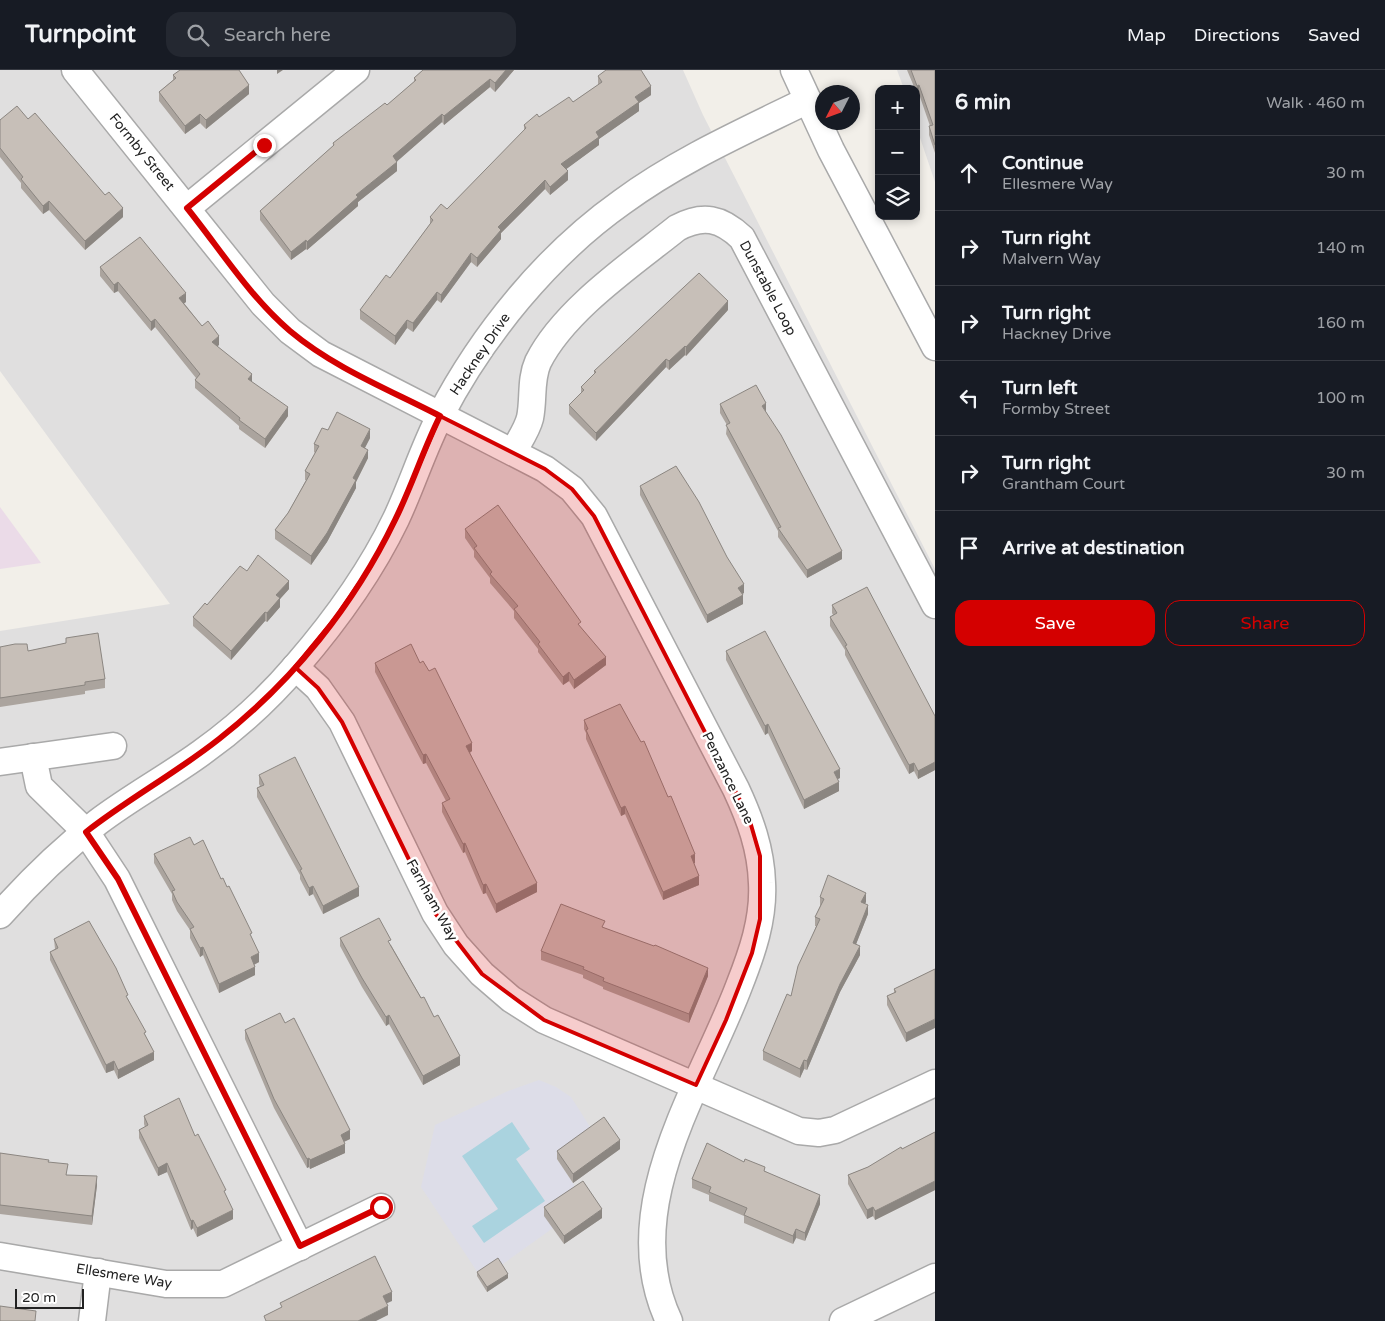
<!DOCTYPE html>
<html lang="en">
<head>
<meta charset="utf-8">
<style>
	:root { --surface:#171b24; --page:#242831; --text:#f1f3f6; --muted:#9ea1a6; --line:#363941; --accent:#d40000 }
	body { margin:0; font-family:"Varela Round",sans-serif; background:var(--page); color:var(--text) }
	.controls { position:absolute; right:15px; top:15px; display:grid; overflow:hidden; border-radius:10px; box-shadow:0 2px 8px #0003 }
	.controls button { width:45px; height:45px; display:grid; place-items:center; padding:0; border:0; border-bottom:1px solid var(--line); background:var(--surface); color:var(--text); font:25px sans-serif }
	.compass { position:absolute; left:815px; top:15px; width:45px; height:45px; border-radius:50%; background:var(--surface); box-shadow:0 2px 8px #0003; rotate:228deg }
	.scale { position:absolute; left:15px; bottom:12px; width:69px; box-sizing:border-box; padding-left:5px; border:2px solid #222; border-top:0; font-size:14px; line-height:18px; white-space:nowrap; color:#222; -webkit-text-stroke:4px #fff; paint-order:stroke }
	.stop { position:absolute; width:15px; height:15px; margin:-11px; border:4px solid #d40000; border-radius:50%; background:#fff }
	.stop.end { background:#d40000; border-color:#fff; box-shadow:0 1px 5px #0008 }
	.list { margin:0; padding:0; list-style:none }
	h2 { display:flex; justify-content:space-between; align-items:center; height:65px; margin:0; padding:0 20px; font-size:21px }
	h2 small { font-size:16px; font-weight:400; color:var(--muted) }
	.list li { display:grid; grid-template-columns:32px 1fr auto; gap:15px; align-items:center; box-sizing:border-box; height:75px; padding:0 20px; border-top:1px solid var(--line) }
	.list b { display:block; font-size:19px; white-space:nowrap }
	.list p { margin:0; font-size:16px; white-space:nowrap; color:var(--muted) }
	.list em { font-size:16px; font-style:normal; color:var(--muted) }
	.actions { display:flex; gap:10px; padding:15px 20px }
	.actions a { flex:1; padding:11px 0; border:1px solid var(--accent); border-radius:15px; text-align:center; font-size:18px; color:var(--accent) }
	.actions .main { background:var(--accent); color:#fff }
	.icon { flex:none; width:28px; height:28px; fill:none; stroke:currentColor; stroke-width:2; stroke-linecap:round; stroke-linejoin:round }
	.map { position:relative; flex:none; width:935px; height:1251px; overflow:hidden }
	header { display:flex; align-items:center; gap:30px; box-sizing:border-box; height:70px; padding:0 25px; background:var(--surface); border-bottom:1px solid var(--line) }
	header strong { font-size:24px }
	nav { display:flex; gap:28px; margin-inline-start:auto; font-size:18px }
	.search { width:350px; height:45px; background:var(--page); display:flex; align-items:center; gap:12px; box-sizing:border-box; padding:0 18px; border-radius:15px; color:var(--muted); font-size:19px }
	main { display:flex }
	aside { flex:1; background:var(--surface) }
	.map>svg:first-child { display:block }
</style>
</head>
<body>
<header>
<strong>Turnpoint</strong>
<div class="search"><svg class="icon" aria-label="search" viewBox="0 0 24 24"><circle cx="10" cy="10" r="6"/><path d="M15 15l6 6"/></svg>Search here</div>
<nav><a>Map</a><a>Directions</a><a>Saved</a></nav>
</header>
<main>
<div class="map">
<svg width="935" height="1251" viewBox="0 0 935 1251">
	<rect width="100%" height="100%" fill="#f2efe9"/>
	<!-- residential -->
	<g fill="#e0dfdf">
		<path d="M 0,0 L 683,0 L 703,45 L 935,499 L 935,1251 L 0,1251 L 0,561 L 170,534 L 0,301 Z"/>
		<path d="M 897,0 L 935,0 L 935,112 L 916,56 L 916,19 L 904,19 Z"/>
	</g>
	<!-- industrial -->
	<path fill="#ebdbe8" d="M 0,437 L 41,493 L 0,499 Z"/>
	<!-- plaza -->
	<path fill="#dddde8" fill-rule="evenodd" d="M 539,1010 L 556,1017 L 571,1027 L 594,1063 L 557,1089 L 573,1113 L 578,1123 L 553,1158 L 482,1209 L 421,1117 L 435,1055 L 508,1021 ZM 512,1052 L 516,1089 L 545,1131 L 473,1156 L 498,1139 Z"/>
	<!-- water -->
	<path fill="#aad3df" d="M 512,1052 L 530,1079 L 516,1089 L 545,1131 L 484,1173 L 472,1156 L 498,1139 L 462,1086 Z"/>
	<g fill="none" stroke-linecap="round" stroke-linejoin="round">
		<defs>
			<g id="minor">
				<path d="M 75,0 L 263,234 L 290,261 L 321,284 L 545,399 L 572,419 L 594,446 L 736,719 C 750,749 761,779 762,813 C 764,849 752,883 739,916 C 700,1019 616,1138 669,1251"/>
				<path d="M 794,0 L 831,80 L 935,277"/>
				<path d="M 187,138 L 356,0"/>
				<path d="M 513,382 C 519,371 527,360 530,348 C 534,329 530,310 538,292 C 564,240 632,194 677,158 C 703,144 721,148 742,168 L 935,535"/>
				<path d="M 295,597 L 318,618 L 342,652 L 435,843 L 456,875 L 482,904 L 511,929 L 544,950 L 799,1061 L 819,1063 L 835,1060 L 935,1013"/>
				<path d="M 33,687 L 39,716 L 86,762 L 117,809 L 300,1177"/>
				<path d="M 0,692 L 113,676"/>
				<path d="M 0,845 C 30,811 62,780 98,752 C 131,727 168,707 201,683 C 236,658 269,628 297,595 C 335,551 370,503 396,449 C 412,415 423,379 440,346 C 482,265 547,185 622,132 C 679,90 745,61 808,30"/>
				<path d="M 0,1186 L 166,1214 L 223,1214 L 381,1137"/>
				<path d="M 92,1251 L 98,1202"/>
				<path d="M 843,1251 L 935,1207"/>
			</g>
		</defs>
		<!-- minor casing -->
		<use href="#minor" stroke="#a9a9a9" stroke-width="29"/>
		<!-- minor -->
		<use href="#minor" stroke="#fff" stroke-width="26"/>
	</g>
	<!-- wall -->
	<g fill="#aba49e">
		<path d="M 423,0 L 514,0 L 495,22 L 490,17 L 444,55 L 442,52 L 397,91 L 397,101 L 358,132 L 358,136 L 307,180 L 306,179 L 291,190 L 260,150 L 260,141 L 333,76 L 333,73 L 387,35 L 414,12 L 414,8 Z"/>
		<path d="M 907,0 L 935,0 L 935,83 L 929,65 L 929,56 L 930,56 L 919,24 L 917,25 L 916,19 L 915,19 Z"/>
		<path d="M 173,5 L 249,24 L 206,59 L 200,53 L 185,64 L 159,31 L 159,22 L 173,10 Z"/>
		<path d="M 598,6 L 651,25 L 639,33 L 639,41 L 599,69 L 599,75 L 566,99 L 568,110 L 550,125 L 545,119 L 501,163 L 501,169 L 477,197 L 471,192 L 441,233 L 437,230 L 413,262 L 407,258 L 395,275 L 360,249 L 360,240 L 390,208 L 430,154 L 430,147 L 447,139 L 524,61 L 524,55 L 539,47 L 573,32 L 598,15 Z"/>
		<path d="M 28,49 L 105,125 L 123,147 L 85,180 L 49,140 L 43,144 L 21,118 L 21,113 L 0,87 L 0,50 Z"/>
		<path d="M 100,197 L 186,232 L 184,233 L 202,256 L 219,275 L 217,276 L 252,312 L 288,346 L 265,378 L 239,359 L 239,356 L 195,318 L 195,310 L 196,308 L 155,257 L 151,261 L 118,221 L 114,223 L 100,206 Z"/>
		<path d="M 728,240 L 686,286 L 685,285 L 669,300 L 666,297 L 596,371 L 569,344 L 569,335 L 581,323 L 581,317 L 594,304 L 594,301 Z"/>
		<path d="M 720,334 L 766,342 L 842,489 L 807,508 L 778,467 L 778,461 L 726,364 L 727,355 L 720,343 Z"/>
		<path d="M 328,360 L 370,368 L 365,378 L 368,388 L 356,412 L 356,418 L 327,472 L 311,495 L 275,469 L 275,460 L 288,443 L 306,410 L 305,410 L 305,401 L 315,383 L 314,382 L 314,374 Z"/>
		<path d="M 640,416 L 744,523 L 742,524 L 743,534 L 707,553 L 640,425 Z"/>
		<path d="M 465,459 L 581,558 L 606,595 L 574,619 L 569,611 L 563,615 L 538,582 L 538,579 L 514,548 L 514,541 L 490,513 L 490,508 L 474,487 L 474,481 L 465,468 Z"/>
		<path d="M 247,501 L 289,519 L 280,529 L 280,537 L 267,552 L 265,551 L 231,590 L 193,556 L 193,547 Z"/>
		<path d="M 832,535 L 935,646 L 935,700 L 918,709 L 914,701 L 909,704 L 845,585 L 845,580 L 830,556 L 830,547 L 833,545 L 832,543 Z"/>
		<path d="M 66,568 L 105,609 L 105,618 L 85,621 L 85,624 L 0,637 L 0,577 L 28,581 L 66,573 Z"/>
		<path d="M 726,581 L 840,708 L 837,709 L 839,721 L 804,739 L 768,663 L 765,665 L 726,590 Z"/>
		<path d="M 375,593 L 420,593 L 472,681 L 470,683 L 537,822 L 496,843 L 486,823 L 483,824 L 465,782 L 463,783 L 442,742 L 442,733 L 446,731 L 426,693 L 423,694 L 375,602 Z"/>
		<path d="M 584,650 L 695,793 L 694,793 L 699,815 L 663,830 L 625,744 L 621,746 L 586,669 L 586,663 L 584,659 Z"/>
		<path d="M 259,705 L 359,826 L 323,844 L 313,824 L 309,826 L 300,809 L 300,805 L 257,727 L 257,718 L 260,716 L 259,714 Z"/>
		<path d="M 194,775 L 221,809 L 252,869 L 259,892 L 254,895 L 255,905 L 219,923 L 203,885 L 200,887 L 190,868 L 190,860 L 177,841 L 172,830 L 172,824 L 154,793 L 154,784 Z"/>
		<path d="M 820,827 L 866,832 L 865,833 L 868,844 L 856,874 L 860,885 L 840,922 L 807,1000 L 804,999 L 800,1008 L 763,990 L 763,981 L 791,926 L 816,856 L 815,856 L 815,847 L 820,836 Z"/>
		<path d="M 605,858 L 708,906 L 689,953 L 603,919 L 603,917 L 583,908 L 583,905 L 541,890 L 541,881 Z"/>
		<path d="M 340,868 L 391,875 L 460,995 L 423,1015 L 389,954 L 386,956 L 362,917 L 340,876 Z"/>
		<path d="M 54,869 L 128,929 L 146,967 L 154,990 L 118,1009 L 114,1000 L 106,1003 L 50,890 L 50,882 L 55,879 Z"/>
		<path d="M 935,899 L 906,972 L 887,935 L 887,926 L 894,923 L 894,919 Z"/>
		<path d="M 245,960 L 350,1069 L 344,1072 L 345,1083 L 310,1099 L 309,1097 L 307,1098 L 274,1038 L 245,969 Z"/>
		<path d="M 144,1046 L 195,1066 L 226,1126 L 233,1149 L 197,1167 L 193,1158 L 191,1160 L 167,1102 L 158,1106 L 139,1068 L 139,1060 L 145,1057 L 144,1054 Z"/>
		<path d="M 935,1062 L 935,1120 L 875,1150 L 873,1146 L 867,1149 L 848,1114 L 848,1105 L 868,1097 Z"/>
		<path d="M 620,1079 L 573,1113 L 557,1089 L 557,1081 Z"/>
		<path d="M 0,1083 L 49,1092 L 67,1105 L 97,1115 L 92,1155 L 0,1144 Z"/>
		<path d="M 744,1092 L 765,1101 L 820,1134 L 805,1171 L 796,1168 L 793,1174 L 744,1153 L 744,1146 L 709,1131 L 709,1125 L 692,1118 L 692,1109 Z"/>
		<path d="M 544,1137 L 602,1148 L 564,1174 L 544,1146 Z"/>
		<path d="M 477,1202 L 508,1208 L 487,1222 L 477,1206 Z"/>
	</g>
	<!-- shaded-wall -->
	<g fill="#8b8681">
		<path d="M 277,0 L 283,0 L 277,4 Z"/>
		<path d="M 506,0 L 514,0 L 495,22 L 495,13 Z"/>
		<path d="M 490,9 L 490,17 L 444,55 L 444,46 Z"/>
		<path d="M 249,15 L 249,24 L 206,59 L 206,50 Z"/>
		<path d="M 919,15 L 919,24 L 917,25 L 917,16 Z"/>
		<path d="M 651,16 L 651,25 L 639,33 L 639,41 L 599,69 L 599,75 L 561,103 L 561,94 L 635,27 Z"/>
		<path d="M 200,44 L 200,53 L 185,64 L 185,56 Z"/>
		<path d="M 442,44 L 442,52 L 393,95 L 393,86 Z"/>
		<path d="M 397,92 L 397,101 L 358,132 L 358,136 L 307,180 L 307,172 L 356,125 Z"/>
		<path d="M 568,101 L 568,110 L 550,125 L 550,117 Z"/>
		<path d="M 545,110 L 545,119 L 501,163 L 501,169 L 477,197 L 477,188 L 498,157 Z"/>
		<path d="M 49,131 L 49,140 L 43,144 L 43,136 Z"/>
		<path d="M 123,138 L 123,147 L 85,180 L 85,171 Z"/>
		<path d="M 306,170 L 306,179 L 291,190 L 291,182 Z"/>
		<path d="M 471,183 L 471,192 L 441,233 L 441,225 Z"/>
		<path d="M 118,212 L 118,221 L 114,223 L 114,215 Z"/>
		<path d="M 437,222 L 437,230 L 413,262 L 413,253 Z"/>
		<path d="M 186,223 L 186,232 L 179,237 L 179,228 Z"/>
		<path d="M 728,231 L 728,240 L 686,286 L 686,277 Z"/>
		<path d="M 155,249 L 155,257 L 151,261 L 151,252 Z"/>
		<path d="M 407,250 L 407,258 L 395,275 L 395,266 Z"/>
		<path d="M 219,266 L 219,275 L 212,280 L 212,272 Z"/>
		<path d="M 685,276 L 685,285 L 669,300 L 669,291 Z"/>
		<path d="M 666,289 L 666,297 L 596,371 L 596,363 Z"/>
		<path d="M 252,304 L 252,313 L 248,309 Z"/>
		<path d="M 766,333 L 766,342 L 762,336 Z"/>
		<path d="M 288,337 L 288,346 L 265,378 L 265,369 Z"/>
		<path d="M 370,359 L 370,368 L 361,385 L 361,376 Z"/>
		<path d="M 368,380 L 368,388 L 356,412 L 356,418 L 327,472 L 311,495 L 311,486 Z"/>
		<path d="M 842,481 L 842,489 L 807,508 L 807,500 Z"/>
		<path d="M 289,511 L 289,519 L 280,529 L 280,537 L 267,552 L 267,543 L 276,525 Z"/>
		<path d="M 744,514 L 744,523 L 738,526 L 738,518 Z"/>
		<path d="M 743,525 L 743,534 L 707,553 L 707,545 Z"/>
		<path d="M 265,542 L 265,551 L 231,590 L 231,581 Z"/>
		<path d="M 606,587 L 606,595 L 574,619 L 574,610 Z"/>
		<path d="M 569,602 L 569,611 L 563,615 L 563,607 Z"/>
		<path d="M 768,654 L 768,663 L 765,665 L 765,656 Z"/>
		<path d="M 472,673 L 472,681 L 466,684 L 466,676 Z"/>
		<path d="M 426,684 L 426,693 L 423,694 L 423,685 Z"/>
		<path d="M 935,692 L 935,700 L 918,709 L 918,701 Z"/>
		<path d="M 914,693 L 914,701 L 909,704 L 909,695 Z"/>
		<path d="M 840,699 L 840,708 L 834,711 L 834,702 Z"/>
		<path d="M 839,712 L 839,721 L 804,739 L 804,730 Z"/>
		<path d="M 625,736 L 625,744 L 621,746 L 621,738 Z"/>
		<path d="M 465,773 L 465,782 L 463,783 L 463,774 Z"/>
		<path d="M 695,784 L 695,793 L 691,795 L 691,786 Z"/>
		<path d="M 699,806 L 699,815 L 663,830 L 663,822 Z"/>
		<path d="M 537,813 L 537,822 L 496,843 L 496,834 Z"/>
		<path d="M 486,814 L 486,823 L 483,824 L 483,815 Z"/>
		<path d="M 313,816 L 313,824 L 309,826 L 309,818 Z"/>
		<path d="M 359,817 L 359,826 L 323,844 L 323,836 Z"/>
		<path d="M 866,823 L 866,832 L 861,841 L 861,832 Z"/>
		<path d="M 868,835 L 868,844 L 853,882 L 853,873 Z"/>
		<path d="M 860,876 L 860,885 L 840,922 L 807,1000 L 807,991 L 840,914 Z"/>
		<path d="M 203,877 L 203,885 L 200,887 L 200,878 Z"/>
		<path d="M 259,883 L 259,892 L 251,896 L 251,887 Z"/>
		<path d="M 255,897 L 255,905 L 219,923 L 219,914 Z"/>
		<path d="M 708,898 L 708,906 L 689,953 L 689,944 Z"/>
		<path d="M 389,945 L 389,954 L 386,956 L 386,947 Z"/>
		<path d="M 935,949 L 935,958 L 906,972 L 906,963 Z"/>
		<path d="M 154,982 L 154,990 L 118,1009 L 118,1000 Z"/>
		<path d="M 460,986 L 460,995 L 423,1015 L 423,1006 Z"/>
		<path d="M 804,990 L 804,999 L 800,1008 L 800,999 Z"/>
		<path d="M 114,991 L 114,1000 L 106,1003 L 106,995 Z"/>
		<path d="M 350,1060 L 350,1069 L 341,1073 L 341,1065 Z"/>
		<path d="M 620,1070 L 620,1079 L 573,1113 L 573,1104 Z"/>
		<path d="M 345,1074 L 345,1083 L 310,1099 L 310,1090 Z"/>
		<path d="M 309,1088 L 309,1097 L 307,1098 L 307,1089 Z"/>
		<path d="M 167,1093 L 167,1102 L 158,1106 L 158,1098 Z"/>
		<path d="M 97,1106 L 97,1115 L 92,1155 L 92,1146 Z"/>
		<path d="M 935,1111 L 935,1120 L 875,1150 L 875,1141 Z"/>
		<path d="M 820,1125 L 820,1134 L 805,1171 L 805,1163 Z"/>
		<path d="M 873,1137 L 873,1146 L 867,1149 L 867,1140 Z"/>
		<path d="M 602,1139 L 602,1148 L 564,1174 L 564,1166 Z"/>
		<path d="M 233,1140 L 233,1149 L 197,1167 L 197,1158 Z"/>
		<path d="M 193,1150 L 193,1158 L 191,1160 L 191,1151 Z"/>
		<path d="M 796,1159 L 796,1168 L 793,1174 L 793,1166 Z"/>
		<path d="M 508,1204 L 508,1208 L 487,1222 L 487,1217 Z"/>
		<path d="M 392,1222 L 392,1231 L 383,1235 L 383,1226 Z"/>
		<path d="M 388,1236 L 388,1245 L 376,1251 L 358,1251 Z"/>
	</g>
	<!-- building -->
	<g fill="#c7bfb8" stroke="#8b8681">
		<path d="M 180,0 L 239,0 L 249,15 L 206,50 L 200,44 L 185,56 L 159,22 L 176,8 L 173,5 Z"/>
		<path d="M 423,0 L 506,0 L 495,13 L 490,9 L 444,46 L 442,44 L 393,86 L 397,92 L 356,125 L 358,127 L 307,172 L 306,170 L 291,182 L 260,141 L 334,75 L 333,73 L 385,33 L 387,35 L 416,10 L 414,8 Z"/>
		<path d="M 606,0 L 641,0 L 651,16 L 635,27 L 639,32 L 596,62 L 599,67 L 561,94 L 568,101 L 550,117 L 545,110 L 498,157 L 501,160 L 477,188 L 471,183 L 441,225 L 437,222 L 413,253 L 407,250 L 395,266 L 360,240 L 386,205 L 390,208 L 433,150 L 430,147 L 441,134 L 447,139 L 526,58 L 524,55 L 537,44 L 539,47 L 569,27 L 573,32 L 602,12 L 598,6 Z"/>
		<path d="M 911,0 L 935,0 L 935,75 L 929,56 L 933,55 L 919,15 L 917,16 Z"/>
		<path d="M 17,36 L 28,49 L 35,43 L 105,125 L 109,122 L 123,138 L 85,171 L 49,131 L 43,136 L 21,109 L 23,107 L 0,78 L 0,50 Z"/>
		<path d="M 140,167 L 186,223 L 179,228 L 202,256 L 208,251 L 219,266 L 212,272 L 252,304 L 248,309 L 288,337 L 265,369 L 239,350 L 240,348 L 195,310 L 200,304 L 155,249 L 151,252 L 118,212 L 114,215 L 100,197 Z"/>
		<path d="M 699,203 L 728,231 L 686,277 L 685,276 L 669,291 L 666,289 L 596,363 L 569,335 L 584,320 L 581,317 L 596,302 L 594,301 Z"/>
		<path d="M 756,315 L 766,333 L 762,336 L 781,365 L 842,481 L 807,500 L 778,458 L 781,457 L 726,355 L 730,353 L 720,334 Z"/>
		<path d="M 337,342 L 370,359 L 361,376 L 368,380 L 353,408 L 356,410 L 327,463 L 311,486 L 275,460 L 288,443 L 310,404 L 305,401 L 319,376 L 314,374 L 322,358 L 328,360 Z"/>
		<path d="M 676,396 L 699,432 L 727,487 L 744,514 L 738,518 L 743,525 L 707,545 L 640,416 Z"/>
		<path d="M 498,435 L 581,552 L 578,554 L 606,587 L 574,610 L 569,602 L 563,607 L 538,574 L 540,572 L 514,539 L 518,536 L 490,504 L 492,502 L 474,478 L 477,476 L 465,459 Z"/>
		<path d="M 258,485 L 289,511 L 276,525 L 280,528 L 267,543 L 265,542 L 231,581 L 193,547 L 205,533 L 207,535 L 240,496 L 247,501 Z"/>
		<path d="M 867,517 L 935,646 L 935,692 L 918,701 L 914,693 L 909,695 L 845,576 L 847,575 L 830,547 L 837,543 L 832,535 Z"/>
		<path d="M 765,561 L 840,699 L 834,702 L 839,712 L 804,730 L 768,654 L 765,656 L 726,581 Z"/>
		<path d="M 98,563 L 105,609 L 85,612 L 85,615 L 0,628 L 0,577 L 15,574 L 27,574 L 28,581 L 66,573 L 66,568 Z"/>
		<path d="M 411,574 L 420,593 L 423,591 L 429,601 L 435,598 L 472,673 L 466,676 L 537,813 L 496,834 L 486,814 L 483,815 L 465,773 L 463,774 L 442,733 L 450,729 L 426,684 L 423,685 L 375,593 Z"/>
		<path d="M 620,634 L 641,672 L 644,671 L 668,727 L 671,726 L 695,784 L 691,786 L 699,806 L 663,822 L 625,736 L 621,738 L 586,660 L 588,659 L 584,650 Z"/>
		<path d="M 295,687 L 359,817 L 323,836 L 313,816 L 309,818 L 300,800 L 302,799 L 257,718 L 264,715 L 259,705 Z"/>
		<path d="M 190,767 L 194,775 L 203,770 L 221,809 L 223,808 L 227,817 L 229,816 L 252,863 L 250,864 L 259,883 L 251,887 L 255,897 L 219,914 L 203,877 L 200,878 L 190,859 L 194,857 L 177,832 L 172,821 L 175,820 L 154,784 Z"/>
		<path d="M 828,805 L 866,823 L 861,832 L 868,835 L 853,873 L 860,876 L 840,914 L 807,991 L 804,990 L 800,999 L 763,981 L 787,924 L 791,926 L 798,896 L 820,849 L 815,847 L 824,829 L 820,827 Z"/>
		<path d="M 561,834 L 605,851 L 602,857 L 654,876 L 655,875 L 708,898 L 689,944 L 603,911 L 604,908 L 583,899 L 584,897 L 541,881 Z"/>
		<path d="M 379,848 L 391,870 L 388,871 L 421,928 L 424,927 L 434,947 L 438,945 L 460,986 L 423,1006 L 389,945 L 386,947 L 362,908 L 340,868 Z"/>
		<path d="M 89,851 L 116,898 L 128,925 L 126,926 L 146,962 L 144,963 L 154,982 L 118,1000 L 114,991 L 106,995 L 50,882 L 58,878 L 54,869 Z"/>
		<path d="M 935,899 L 935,949 L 906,963 L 887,926 L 896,922 L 894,919 Z"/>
		<path d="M 280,943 L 285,953 L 294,948 L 350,1060 L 341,1065 L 345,1074 L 310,1090 L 309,1088 L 307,1089 L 274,1029 L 245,960 Z"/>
		<path d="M 179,1028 L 195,1066 L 198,1064 L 226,1120 L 224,1121 L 233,1140 L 197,1158 L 193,1150 L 191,1151 L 167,1093 L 158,1098 L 139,1060 L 148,1055 L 144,1046 Z"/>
		<path d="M 604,1047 L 620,1070 L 573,1104 L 557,1081 Z"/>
		<path d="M 935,1062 L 935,1111 L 875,1141 L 873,1137 L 867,1140 L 848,1105 L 868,1097 L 901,1077 L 902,1079 Z"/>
		<path d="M 707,1073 L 744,1092 L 745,1089 L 765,1097 L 764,1101 L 820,1125 L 805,1163 L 796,1159 L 793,1166 L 744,1145 L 747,1138 L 709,1122 L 711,1117 L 692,1109 Z"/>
		<path d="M 0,1083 L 49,1090 L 48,1092 L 68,1094 L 66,1105 L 97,1106 L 92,1146 L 0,1135 Z"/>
		<path d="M 583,1111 L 602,1139 L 564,1166 L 544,1137 Z"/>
		<path d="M 375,1186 L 392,1222 L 383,1226 L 388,1236 L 358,1251 L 266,1251 L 264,1246 L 282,1237 L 280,1233 Z"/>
		<path d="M 498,1188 L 508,1204 L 487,1217 L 477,1202 Z"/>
		<path d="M 0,1236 L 36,1241 L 35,1251 L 0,1251 Z"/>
	</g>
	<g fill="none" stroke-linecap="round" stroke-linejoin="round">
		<!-- route -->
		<path stroke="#d40000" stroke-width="6" d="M 264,75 L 187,138 C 220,179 250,227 290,261 C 334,298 390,320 440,346 C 423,380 412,416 395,450 C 354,535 293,611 219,669 C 176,703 128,729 86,762 L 118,809 L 300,1176 L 381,1137"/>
	</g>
	<!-- marked area -->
	<path fill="#d40000" fill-opacity="0.2" stroke="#d40000" stroke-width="4" stroke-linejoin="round" d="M 440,346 L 545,399 L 572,419 L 594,446 L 749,748 L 760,786 L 760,849 L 752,883 L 726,950 L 696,1015 L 544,950 L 482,904 L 435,843 L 342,652 L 318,618 L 295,597 L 337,546 L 369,499 L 396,449 Z"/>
	<g text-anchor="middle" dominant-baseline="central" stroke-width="5" stroke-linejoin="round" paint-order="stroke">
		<!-- street labels -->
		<g font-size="14" fill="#222" stroke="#fff">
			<text transform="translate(142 82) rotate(51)">Formby Street</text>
			<text transform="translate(768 218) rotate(62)">Dunstable Loop</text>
			<text transform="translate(480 284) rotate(-56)">Hackney Drive</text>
			<text transform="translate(728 708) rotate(64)">Penzance Lane</text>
			<text transform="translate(432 830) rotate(61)">Farnham Way</text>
			<text transform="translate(124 1206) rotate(9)">Ellesmere Way</text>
		</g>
	</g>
</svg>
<div class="controls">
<button>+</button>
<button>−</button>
<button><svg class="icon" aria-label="layers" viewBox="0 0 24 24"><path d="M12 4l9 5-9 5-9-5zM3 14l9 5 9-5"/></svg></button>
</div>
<svg class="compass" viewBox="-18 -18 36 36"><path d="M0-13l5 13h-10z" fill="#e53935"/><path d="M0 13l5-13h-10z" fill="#9ea1a6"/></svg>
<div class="scale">20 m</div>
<div class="stop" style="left:381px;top:1137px"></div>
<div class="stop end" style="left:264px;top:75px"></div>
</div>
<aside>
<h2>6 min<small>Walk · 460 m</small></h2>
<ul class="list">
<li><svg class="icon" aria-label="ahead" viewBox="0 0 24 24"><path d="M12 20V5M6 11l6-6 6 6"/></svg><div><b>Continue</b><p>Ellesmere Way</p></div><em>30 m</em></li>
<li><svg class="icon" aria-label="right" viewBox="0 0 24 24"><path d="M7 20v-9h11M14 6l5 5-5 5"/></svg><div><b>Turn right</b><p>Malvern Way</p></div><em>140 m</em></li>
<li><svg class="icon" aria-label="right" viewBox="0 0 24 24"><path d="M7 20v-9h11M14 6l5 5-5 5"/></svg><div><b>Turn right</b><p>Hackney Drive</p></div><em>160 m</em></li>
<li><svg class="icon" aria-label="left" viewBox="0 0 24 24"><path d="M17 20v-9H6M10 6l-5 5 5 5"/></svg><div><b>Turn left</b><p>Formby Street</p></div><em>100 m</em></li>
<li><svg class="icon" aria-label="right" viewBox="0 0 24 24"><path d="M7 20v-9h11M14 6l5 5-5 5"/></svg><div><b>Turn right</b><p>Grantham Court</p></div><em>30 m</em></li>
<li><svg class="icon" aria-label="arrive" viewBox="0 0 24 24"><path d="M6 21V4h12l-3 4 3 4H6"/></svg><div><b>Arrive at destination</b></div></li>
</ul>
<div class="actions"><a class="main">Save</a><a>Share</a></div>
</aside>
</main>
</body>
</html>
